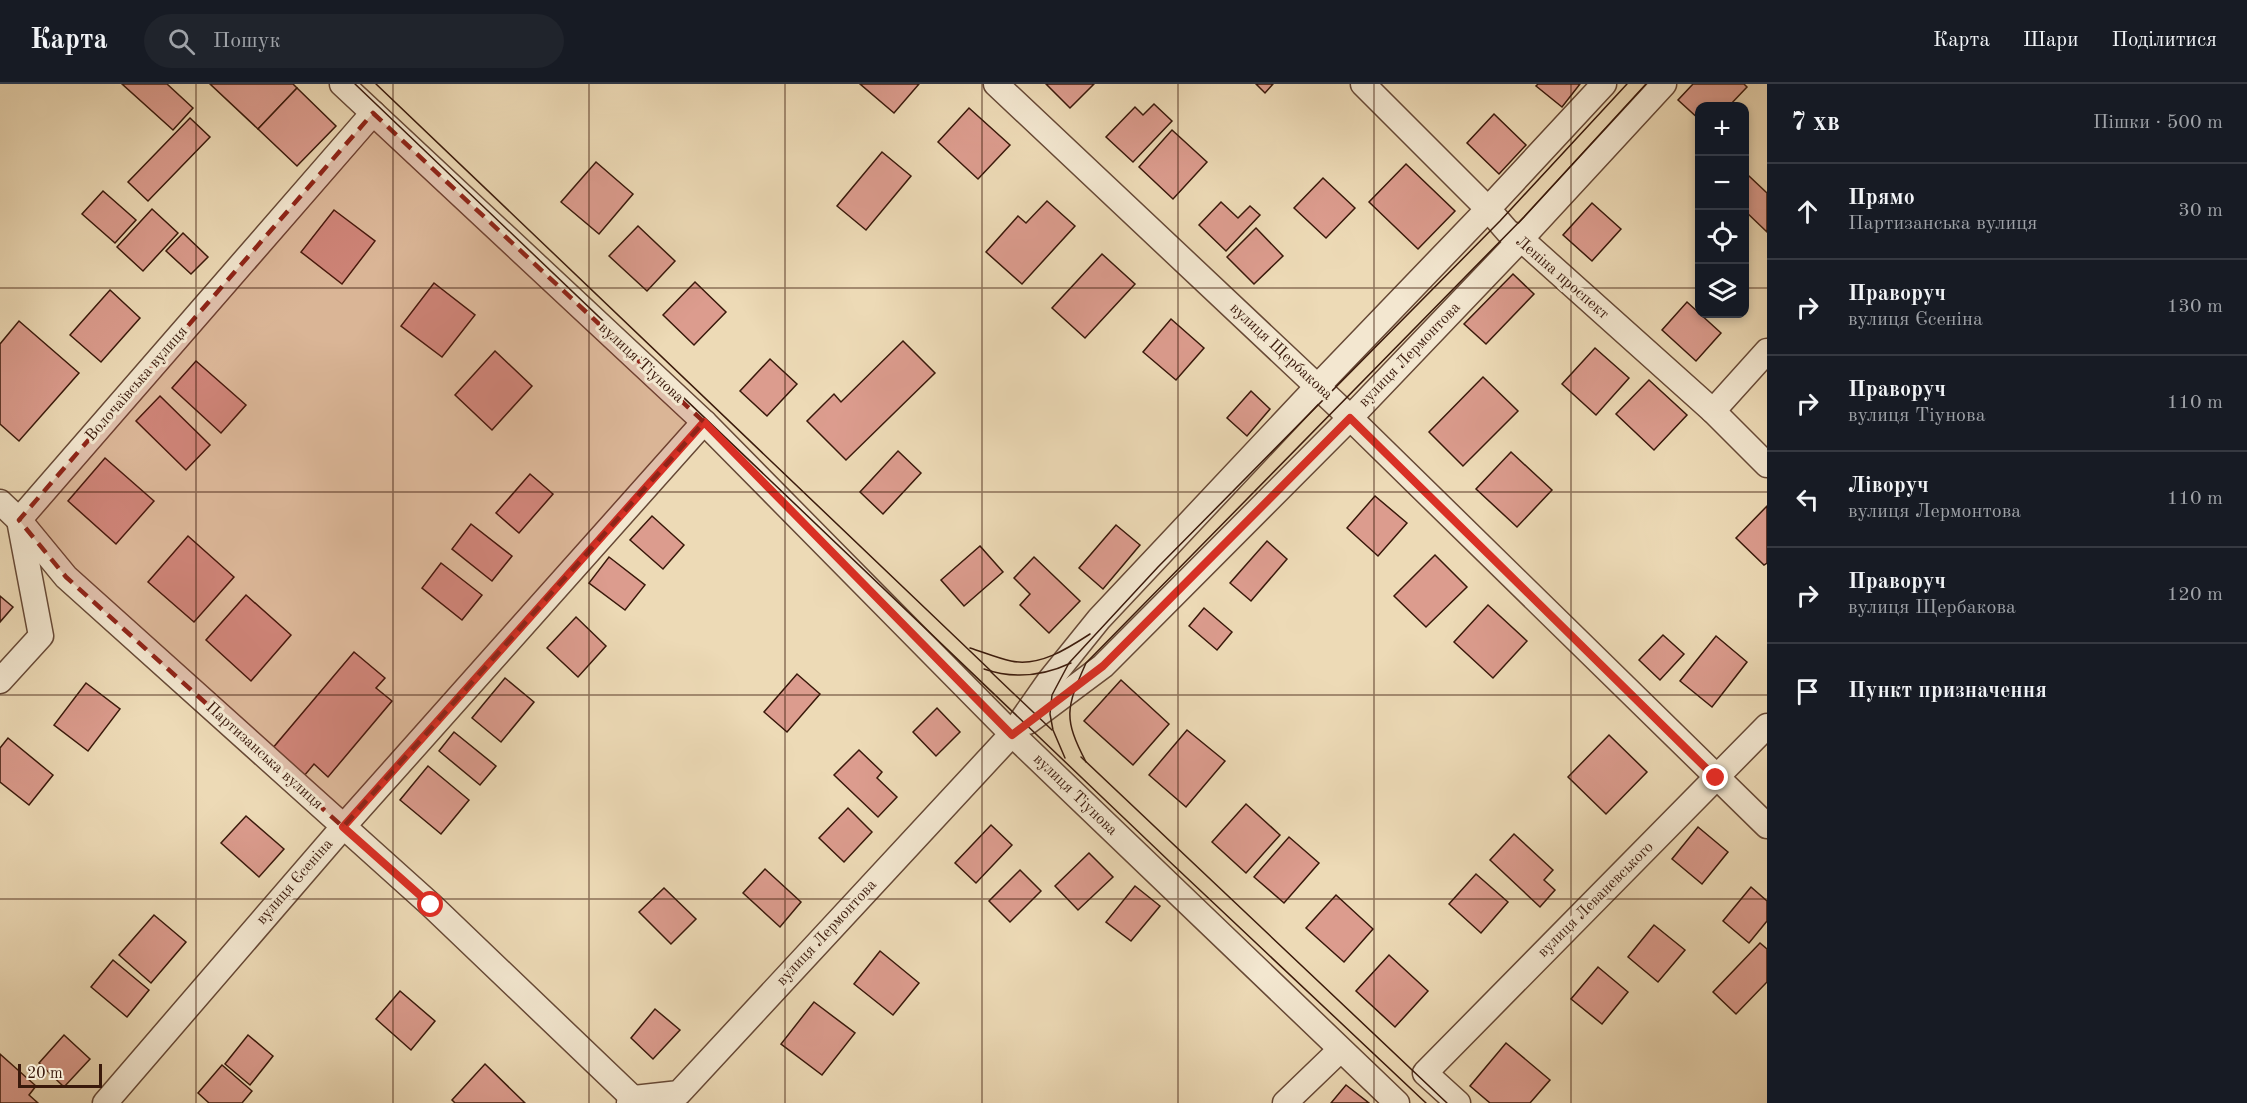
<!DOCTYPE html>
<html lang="uk">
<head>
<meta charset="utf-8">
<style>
	:root { --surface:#171b24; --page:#20242c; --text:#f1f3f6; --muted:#9ea1a6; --line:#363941 }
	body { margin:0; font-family:"Old Standard TT",serif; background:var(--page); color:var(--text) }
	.controls { position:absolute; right:18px; top:18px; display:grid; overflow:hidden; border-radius:12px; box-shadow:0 3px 9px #0003 }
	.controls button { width:54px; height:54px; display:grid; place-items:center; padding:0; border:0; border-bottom:2px solid var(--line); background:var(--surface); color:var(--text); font:30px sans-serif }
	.scale { position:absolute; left:18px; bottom:15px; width:84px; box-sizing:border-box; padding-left:6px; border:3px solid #3a190b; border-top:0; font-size:16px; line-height:21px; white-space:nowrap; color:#3a190b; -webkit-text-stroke:4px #f3e7d0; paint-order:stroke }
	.stop { position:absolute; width:18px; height:18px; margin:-14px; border:4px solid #d93025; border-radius:50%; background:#fff }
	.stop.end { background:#d93025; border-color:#fff; box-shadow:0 2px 6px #0008 }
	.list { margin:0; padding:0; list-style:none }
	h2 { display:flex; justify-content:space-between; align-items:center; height:78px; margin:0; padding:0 24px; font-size:26px }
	h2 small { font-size:20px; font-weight:400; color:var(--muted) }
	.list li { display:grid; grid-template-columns:39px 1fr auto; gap:18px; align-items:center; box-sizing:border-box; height:96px; padding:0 24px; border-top:2px solid var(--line) }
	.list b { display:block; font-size:22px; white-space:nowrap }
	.list p { margin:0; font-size:20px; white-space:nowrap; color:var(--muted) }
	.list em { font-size:20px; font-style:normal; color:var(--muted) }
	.icon { flex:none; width:33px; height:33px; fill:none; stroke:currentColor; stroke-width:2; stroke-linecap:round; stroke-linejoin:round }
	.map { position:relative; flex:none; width:1767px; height:1019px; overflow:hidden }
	header { display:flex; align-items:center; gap:36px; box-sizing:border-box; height:84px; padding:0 30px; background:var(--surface); border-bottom:2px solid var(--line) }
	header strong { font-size:28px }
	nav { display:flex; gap:33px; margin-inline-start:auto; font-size:21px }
	.search { width:420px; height:54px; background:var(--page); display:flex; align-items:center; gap:15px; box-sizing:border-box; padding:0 21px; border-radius:33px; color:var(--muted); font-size:22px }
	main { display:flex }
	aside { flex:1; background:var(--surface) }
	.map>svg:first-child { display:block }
</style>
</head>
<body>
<header>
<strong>Карта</strong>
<div class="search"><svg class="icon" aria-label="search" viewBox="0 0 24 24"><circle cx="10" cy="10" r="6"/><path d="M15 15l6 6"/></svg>Пошук</div>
<nav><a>Карта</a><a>Шари</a><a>Поділитися</a></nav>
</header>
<main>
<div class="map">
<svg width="1767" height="1019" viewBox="0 0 1767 1019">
	<rect width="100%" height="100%" fill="#eddab6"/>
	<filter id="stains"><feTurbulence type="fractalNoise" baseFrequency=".00333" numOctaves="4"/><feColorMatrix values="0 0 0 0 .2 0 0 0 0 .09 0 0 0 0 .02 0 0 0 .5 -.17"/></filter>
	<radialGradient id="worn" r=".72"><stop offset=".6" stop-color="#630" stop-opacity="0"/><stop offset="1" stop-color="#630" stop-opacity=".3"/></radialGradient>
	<!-- building -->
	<g fill="#dc9c8e" stroke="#3a190b" stroke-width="1.5">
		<path d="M 122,0 L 167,0 L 193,24 L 173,46 Z"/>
		<path d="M 210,0 L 293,0 L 297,4 L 258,45 Z"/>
		<path d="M 860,0 L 919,0 L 894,29 Z"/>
		<path d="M 1046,0 L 1094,0 L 1070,24 Z"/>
		<path d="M 1256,0 L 1273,0 L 1265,9 Z"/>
		<path d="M 1538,0 L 1580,0 L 1562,23 L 1536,2 Z"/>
		<path d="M 1693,0 L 1744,0 L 1747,3 L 1729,22 L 1700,22 L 1700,36 L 1678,16 Z"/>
		<path d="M 297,4 L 336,42 L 297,82 L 258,45 Z"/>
		<path d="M 1154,20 L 1172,37 L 1133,78 L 1106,53 L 1135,23 L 1143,31 Z"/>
		<path d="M 969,24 L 1010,61 L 978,95 L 938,58 Z"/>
		<path d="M 1494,30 L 1526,61 L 1499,90 L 1467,59 Z"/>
		<path d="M 190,34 L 210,53 L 148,117 L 128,98 Z"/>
		<path d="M 1172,46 L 1207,78 L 1173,115 L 1139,83 Z"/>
		<path d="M 882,68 L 911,92 L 866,146 L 837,122 Z"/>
		<path d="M 596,78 L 633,110 L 599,150 L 561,118 Z"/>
		<path d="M 1406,80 L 1455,127 L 1418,165 L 1369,118 Z"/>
		<path d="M 1749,92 L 1767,109 L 1767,148 L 1744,126 L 1744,97 Z"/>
		<path d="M 1323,94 L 1355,124 L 1326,154 L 1294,124 Z"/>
		<path d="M 103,107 L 136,136 L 115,159 L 82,130 Z"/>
		<path d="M 1047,117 L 1075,142 L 1022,200 L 986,168 L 1018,132 L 1026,139 Z"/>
		<path d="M 1221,118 L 1238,134 L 1250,122 L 1260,131 L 1226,167 L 1199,141 Z"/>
		<path d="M 1592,119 L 1621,145 L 1592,177 L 1563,151 Z"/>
		<path d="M 152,125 L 178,149 L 143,187 L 117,163 Z"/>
		<path d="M 334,126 L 375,157 L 342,200 L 301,168 Z"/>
		<path d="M 638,142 L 675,177 L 647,207 L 609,172 Z"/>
		<path d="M 1256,144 L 1283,172 L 1254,200 L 1227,173 Z"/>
		<path d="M 183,149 L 208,173 L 191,190 L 166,167 Z"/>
		<path d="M 1102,170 L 1135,200 L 1085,254 L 1052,224 Z"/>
		<path d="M 1513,190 L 1534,210 L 1486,260 L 1464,240 Z"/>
		<path d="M 695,198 L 726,228 L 694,261 L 663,231 Z"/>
		<path d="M 434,199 L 475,231 L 442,273 L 401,242 Z"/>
		<path d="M 110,206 L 140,234 L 101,278 L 70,251 Z"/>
		<path d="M 1687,218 L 1721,249 L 1696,277 L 1662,246 Z"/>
		<path d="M 1171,235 L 1204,264 L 1176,296 L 1143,268 Z"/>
		<path d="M 19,237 L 79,289 L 19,357 L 0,340 L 0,260 Z"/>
		<path d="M 903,257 L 935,289 L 846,376 L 807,337 L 834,310 L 841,318 Z"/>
		<path d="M 1595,264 L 1629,294 L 1596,331 L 1562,300 Z"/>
		<path d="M 495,267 L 532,302 L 492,346 L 455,311 Z"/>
		<path d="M 770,275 L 797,300 L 767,332 L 740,307 Z"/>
		<path d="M 196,277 L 246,321 L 221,349 L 172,304 Z"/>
		<path d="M 1483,293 L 1518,327 L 1463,382 L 1429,348 Z"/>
		<path d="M 1649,296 L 1687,331 L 1654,366 L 1616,330 Z"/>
		<path d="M 1251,307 L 1270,325 L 1247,352 L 1227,334 Z"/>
		<path d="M 160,312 L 210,361 L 186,386 L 136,337 Z"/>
		<path d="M 898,367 L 921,389 L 883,430 L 860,408 Z"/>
		<path d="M 1511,368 L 1552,406 L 1517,443 L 1476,405 Z"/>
		<path d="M 105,374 L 154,417 L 116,460 L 68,417 Z"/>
		<path d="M 530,390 L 553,410 L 519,449 L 496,429 Z"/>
		<path d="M 1375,412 L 1407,439 L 1378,472 L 1347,444 Z"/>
		<path d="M 1767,422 L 1767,479 L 1764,481 L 1736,454 Z"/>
		<path d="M 652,432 L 684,461 L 663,485 L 630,456 Z"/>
		<path d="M 471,440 L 512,472 L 492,497 L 452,465 Z"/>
		<path d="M 1116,441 L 1140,461 L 1103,505 L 1079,484 Z"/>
		<path d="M 188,452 L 234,493 L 194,538 L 148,498 Z"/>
		<path d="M 1267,457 L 1287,475 L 1251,517 L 1230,499 Z"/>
		<path d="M 980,462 L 1003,488 L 964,522 L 941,496 Z"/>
		<path d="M 1435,471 L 1467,503 L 1426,543 L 1394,512 Z"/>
		<path d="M 609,473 L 645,501 L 625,526 L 589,499 Z"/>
		<path d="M 1034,473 L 1080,517 L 1049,549 L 1020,521 L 1030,510 L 1014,494 Z"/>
		<path d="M 441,479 L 482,511 L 462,536 L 422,504 Z"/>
		<path d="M 246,511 L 291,551 L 251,597 L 206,556 Z"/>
		<path d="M 0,512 L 13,523 L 0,538 Z"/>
		<path d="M 1488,521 L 1527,557 L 1493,594 L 1454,558 Z"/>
		<path d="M 1204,524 L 1232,548 L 1217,566 L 1189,542 Z"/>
		<path d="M 576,533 L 606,562 L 578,593 L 547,564 Z"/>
		<path d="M 1663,551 L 1684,570 L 1660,596 L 1639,576 Z"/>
		<path d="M 1716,552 L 1747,578 L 1712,623 L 1680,597 Z"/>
		<path d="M 354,568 L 385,594 L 376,604 L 392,617 L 328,693 L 314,680 L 304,692 L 272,665 Z"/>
		<path d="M 797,590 L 820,610 L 787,648 L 764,628 Z"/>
		<path d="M 505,594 L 534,618 L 501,658 L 472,634 Z"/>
		<path d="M 1121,596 L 1169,640 L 1133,681 L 1084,637 Z"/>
		<path d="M 86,599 L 120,625 L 88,667 L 54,641 Z"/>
		<path d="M 937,624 L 960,648 L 936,672 L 913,648 Z"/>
		<path d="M 1187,646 L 1225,677 L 1186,723 L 1149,691 Z"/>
		<path d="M 454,648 L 496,682 L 480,701 L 439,667 Z"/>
		<path d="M 1609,651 L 1647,688 L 1606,730 L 1568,693 Z"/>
		<path d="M 8,654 L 53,691 L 29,721 L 0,698 L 0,664 Z"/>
		<path d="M 859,666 L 882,688 L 877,694 L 897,713 L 878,733 L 834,691 Z"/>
		<path d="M 428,682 L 469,716 L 441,750 L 400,716 Z"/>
		<path d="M 1246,720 L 1280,751 L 1246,789 L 1212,758 Z"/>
		<path d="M 848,724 L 872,748 L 844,778 L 819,754 Z"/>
		<path d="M 246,732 L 284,765 L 259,793 L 221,759 Z"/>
		<path d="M 991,741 L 1012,761 L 976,799 L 955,779 Z"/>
		<path d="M 1698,743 L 1728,768 L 1702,800 L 1672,775 Z"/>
		<path d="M 1514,750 L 1553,786 L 1544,796 L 1555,806 L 1540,823 L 1490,776 Z"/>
		<path d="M 1289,753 L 1319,779 L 1284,819 L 1254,793 Z"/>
		<path d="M 1089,769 L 1113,793 L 1078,826 L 1055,802 Z"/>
		<path d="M 765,785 L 801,818 L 780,843 L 743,809 Z"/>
		<path d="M 1020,786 L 1041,807 L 1010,838 L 989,817 Z"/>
		<path d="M 1476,790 L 1508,818 L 1481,849 L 1449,820 Z"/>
		<path d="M 1135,802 L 1160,822 L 1131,857 L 1106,838 Z"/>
		<path d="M 1751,803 L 1767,817 L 1767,837 L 1749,859 L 1723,837 Z"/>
		<path d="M 664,804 L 696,835 L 671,860 L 639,828 Z"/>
		<path d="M 1336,811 L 1373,845 L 1344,878 L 1306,844 Z"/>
		<path d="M 154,831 L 186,858 L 151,899 L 119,871 Z"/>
		<path d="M 1654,841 L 1685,866 L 1658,898 L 1628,873 Z"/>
		<path d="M 1760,859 L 1767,865 L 1767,898 L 1736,930 L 1713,908 Z"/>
		<path d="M 880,867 L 919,899 L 893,931 L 854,900 Z"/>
		<path d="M 1389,871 L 1428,907 L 1395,943 L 1356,907 Z"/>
		<path d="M 113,876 L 149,906 L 127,933 L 91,903 Z"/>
		<path d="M 1598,883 L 1628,908 L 1602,940 L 1571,915 Z"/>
		<path d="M 400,907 L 435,937 L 411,966 L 376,935 Z"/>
		<path d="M 814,918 L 855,949 L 822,991 L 781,960 Z"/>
		<path d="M 655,925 L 680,946 L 653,975 L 631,954 Z"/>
		<path d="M 64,951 L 90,975 L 64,1003 L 39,979 Z"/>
		<path d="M 248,951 L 273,972 L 250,1001 L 225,980 Z"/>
		<path d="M 1506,959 L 1550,996 L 1530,1019 L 1490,1019 L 1470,1002 Z"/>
		<path d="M 0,970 L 36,1002 L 29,1011 L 38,1019 L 0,1019 Z"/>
		<path d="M 485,980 L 525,1019 L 455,1019 L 452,1016 Z"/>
		<path d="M 222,981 L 252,1007 L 242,1019 L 209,1019 L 198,1009 Z"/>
		<path d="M 1346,1001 L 1369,1019 L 1331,1019 Z"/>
	</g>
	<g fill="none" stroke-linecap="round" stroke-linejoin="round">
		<defs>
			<g id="minor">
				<path d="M 342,0 L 704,338 L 1012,650 L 1397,1019"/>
				<path d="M 996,0 L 1338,322 L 1767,742"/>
				<path d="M 1363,0 L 1488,125 L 1508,148 L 1521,155 L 1713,327 L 1767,381"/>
				<path d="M 1713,327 L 1767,267"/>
				<path d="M 0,418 L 19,436 L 66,493 L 431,821 L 638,1019"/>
				<path d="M 0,597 L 41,552 L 19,436 L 373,29"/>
				<path d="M 1028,638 L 1103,582 L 1350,334 L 1521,155 L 1664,0"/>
				<path d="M 105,1019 L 343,743 L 704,338"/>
				<path d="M 629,1019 L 634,1014 L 679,1009 L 1012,650 L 1049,597 L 1099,535 L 1317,303 L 1488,125 L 1604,0"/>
				<path d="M 1285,1019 L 1340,966"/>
				<path d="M 1458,1019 L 1425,989 L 1767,642"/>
			</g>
		</defs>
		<!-- minor casing -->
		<use href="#minor" stroke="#674936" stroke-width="27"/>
		<!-- minor -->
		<use href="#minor" stroke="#f3e7d0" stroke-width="24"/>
		<!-- tram -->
		<g stroke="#3a190b" stroke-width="1.5">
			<path d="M 355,0 L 1169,777 L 1426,1019"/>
			<path d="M 376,0 L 992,588"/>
			<path d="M 970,564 C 983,568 997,574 1011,577 C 1039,583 1067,565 1090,550"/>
			<path d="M 984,585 C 1013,595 1043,592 1071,579"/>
			<path d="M 991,588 L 1052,646"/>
			<path d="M 1081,673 L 1447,1019"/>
			<path d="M 1065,674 L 1053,646 L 1050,630 L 1052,611 L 1069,579 L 1158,483 L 1500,137 L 1627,0"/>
			<path d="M 1086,678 C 1063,634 1066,624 1086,579 L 1524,133 L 1646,0"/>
		</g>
	</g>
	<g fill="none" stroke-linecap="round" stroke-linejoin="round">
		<!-- route -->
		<path stroke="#d93025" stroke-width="8" d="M 431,821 L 343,743 L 704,338 L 1012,651 L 1103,582 L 1350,334 L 1716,694"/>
	</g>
	<!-- marked area -->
	<path fill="#8f2418" fill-opacity="0.2" stroke="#8f2418" stroke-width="4.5" stroke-dasharray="12 8" stroke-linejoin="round" d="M 373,29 L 704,338 L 343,743 L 66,493 L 19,436 Z"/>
	<!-- grid -->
	<path fill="none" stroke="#3a190b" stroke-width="1.5" stroke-opacity="0.55" d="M 196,0 L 196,1019M 393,0 L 393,1019M 589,0 L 589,1019M 785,0 L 785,1019M 982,0 L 982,1019M 1178,0 L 1178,1019M 1374,0 L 1374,1019M 1571,0 L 1571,1019M 0,204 L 1700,204M 1744,204 L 1767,204M 0,408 L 1767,408M 0,611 L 1767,611M 0,815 L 1767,815"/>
	<g text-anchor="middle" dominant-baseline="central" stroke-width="6" stroke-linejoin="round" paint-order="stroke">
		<!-- street labels -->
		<g font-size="16" fill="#3a190b" stroke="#f3e7d0">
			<text transform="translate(1562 194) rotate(41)">Леніна проспект</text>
			<text transform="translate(1281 268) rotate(43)">вулиця Щербакова</text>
			<text transform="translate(1410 271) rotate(-46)">вулиця Лермонтова</text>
			<text transform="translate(641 279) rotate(43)">вулиця Тіунова</text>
			<text transform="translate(137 300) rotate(-49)">Волочаївська вулиця</text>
			<text transform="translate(264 672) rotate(42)">Партизанська вулиця</text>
			<text transform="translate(1075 711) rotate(44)">вулиця Тіунова</text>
			<text transform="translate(295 798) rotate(-49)">вулиця Єсеніна</text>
			<text transform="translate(1596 816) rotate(-45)">вулиця Леваневського</text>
			<text transform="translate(827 849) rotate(-47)">вулиця Лермонтова</text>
		</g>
	</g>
	<rect width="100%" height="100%" filter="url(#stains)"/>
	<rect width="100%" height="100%" fill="url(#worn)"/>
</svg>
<div class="controls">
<button>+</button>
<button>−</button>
<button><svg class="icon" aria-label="locate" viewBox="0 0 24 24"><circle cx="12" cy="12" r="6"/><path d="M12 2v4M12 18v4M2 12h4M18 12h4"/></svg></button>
<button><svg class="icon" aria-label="layers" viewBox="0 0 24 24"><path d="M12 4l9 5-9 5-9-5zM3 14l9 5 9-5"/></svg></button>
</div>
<div class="scale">20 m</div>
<div class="stop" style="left:431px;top:821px"></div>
<div class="stop end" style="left:1716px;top:694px"></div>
</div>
<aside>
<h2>7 хв<small>Пішки · 500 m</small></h2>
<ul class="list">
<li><svg class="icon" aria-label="ahead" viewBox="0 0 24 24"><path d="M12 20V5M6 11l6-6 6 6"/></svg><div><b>Прямо</b><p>Партизанська вулиця</p></div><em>30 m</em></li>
<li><svg class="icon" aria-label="right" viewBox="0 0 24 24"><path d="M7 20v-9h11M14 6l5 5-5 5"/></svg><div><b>Праворуч</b><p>вулиця Єсеніна</p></div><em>130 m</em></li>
<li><svg class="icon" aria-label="right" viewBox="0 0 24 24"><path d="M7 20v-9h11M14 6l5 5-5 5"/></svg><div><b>Праворуч</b><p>вулиця Тіунова</p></div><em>110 m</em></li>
<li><svg class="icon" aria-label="left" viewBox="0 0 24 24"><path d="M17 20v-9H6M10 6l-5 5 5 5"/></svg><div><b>Ліворуч</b><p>вулиця Лермонтова</p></div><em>110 m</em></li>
<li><svg class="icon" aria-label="right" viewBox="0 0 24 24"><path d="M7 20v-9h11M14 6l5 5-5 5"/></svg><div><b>Праворуч</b><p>вулиця Щербакова</p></div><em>120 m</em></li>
<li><svg class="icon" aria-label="arrive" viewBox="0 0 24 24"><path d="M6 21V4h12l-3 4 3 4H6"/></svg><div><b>Пункт призначення</b></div></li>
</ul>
</aside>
</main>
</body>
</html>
